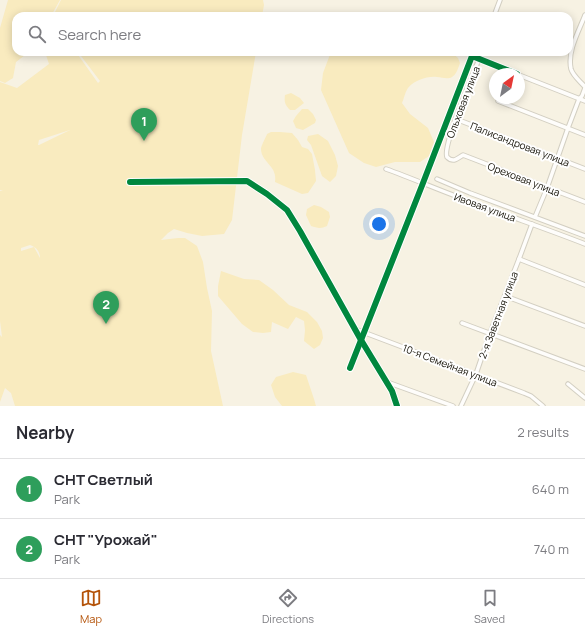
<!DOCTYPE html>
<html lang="en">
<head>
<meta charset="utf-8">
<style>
	:root { --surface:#fff; --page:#f7f7f7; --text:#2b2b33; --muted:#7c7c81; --line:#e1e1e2; --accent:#b45309 }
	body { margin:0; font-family:Manrope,sans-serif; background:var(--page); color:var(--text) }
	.compass { position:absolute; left:489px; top:68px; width:36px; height:36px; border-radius:50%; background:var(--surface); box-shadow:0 2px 10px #0003; rotate:33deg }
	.you { position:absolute; left:379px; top:224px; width:14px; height:14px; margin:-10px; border:3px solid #fff; border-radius:50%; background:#1a73e8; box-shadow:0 0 0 6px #1a73e833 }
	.badge { display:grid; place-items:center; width:26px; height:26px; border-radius:50%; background:var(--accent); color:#fff; font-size:13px; font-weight:700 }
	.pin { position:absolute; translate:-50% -33px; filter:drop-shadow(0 1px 2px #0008) }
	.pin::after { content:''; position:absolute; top:21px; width:14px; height:12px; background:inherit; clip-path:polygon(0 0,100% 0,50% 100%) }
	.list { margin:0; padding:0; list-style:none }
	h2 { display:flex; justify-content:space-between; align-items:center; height:52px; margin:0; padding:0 16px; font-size:17px }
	h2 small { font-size:13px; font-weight:400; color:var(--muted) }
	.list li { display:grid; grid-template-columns:26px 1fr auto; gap:12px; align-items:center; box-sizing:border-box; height:60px; padding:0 16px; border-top:1px solid var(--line) }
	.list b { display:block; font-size:15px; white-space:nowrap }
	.list p { margin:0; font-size:13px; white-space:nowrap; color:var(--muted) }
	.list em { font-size:13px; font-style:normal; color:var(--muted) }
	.icon { flex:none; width:22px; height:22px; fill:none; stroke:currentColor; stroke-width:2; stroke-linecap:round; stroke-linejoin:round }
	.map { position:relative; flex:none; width:585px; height:406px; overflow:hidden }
	.search { position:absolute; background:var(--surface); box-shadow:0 2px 10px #0003; left:12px; right:12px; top:12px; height:44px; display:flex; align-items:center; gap:10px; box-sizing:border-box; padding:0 14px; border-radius:12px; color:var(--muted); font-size:15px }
	.sheet { height:172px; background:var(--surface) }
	nav { display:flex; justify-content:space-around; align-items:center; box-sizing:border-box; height:56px; border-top:1px solid var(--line); background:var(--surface); font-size:11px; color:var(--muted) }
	nav a { display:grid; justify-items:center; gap:2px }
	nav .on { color:var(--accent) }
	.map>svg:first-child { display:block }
</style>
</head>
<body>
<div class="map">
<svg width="585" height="406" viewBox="0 0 585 406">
	<rect width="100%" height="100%" fill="#f7f2e3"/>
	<!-- green -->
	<g fill="#f9ebbf" fill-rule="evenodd">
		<path d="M 8,0 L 60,0 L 51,16 L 16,16 L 16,52 L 29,52 L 16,62 L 13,78 L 5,83 L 0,81 L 0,28 Z"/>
		<path d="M 61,0 L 263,0 L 264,5 L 262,16 L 53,16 Z"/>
		<path d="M 45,52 L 76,52 L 98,83 L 100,81 L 78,52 L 256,52 L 242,135 L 232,220 L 224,234 L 202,236 L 187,233 L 174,229 L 168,233 L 161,240 L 178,238 L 185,238 L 197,246 L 203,262 L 207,288 L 212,311 L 211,351 L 223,406 L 15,406 L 11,393 L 5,388 L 0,402 L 0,335 L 2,337 L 0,321 L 0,191 L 3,191 L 0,190 L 0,82 L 17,88 L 49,64 ZM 70,130 L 39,145 L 38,145 L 39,140 ZM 30,245 C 36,247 40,251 40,258 L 34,247 L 21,251 L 21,248 Z"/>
		<path d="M 331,52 L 451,52 L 458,58 L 460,63 C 458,68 457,74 452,77 C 447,80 442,77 437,77 C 427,76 415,80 408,88 C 405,92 404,99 402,103 L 410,114 L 428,128 L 434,142 L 429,156 L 420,162 L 395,162 L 376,167 L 364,163 L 349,153 L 321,90 L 323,73 Z"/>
		<path d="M 291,93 L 300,98 L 304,103 L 295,110 L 290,110 C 285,105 284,102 285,95 Z"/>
		<path d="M 302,109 L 308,109 L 313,114 L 316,120 L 315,123 L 303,130 L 296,128 L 293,121 L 296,116 Z"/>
		<path d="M 271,132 L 280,132 L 292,133 L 298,140 L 302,147 L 308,149 L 312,154 L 315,170 L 316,181 L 308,193 L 302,194 L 275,182 C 278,166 261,162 261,149 C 261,146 266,137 267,134 Z"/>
		<path d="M 318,134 L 328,141 L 335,155 L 338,166 L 336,176 L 330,182 L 322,176 L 311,145 L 307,140 L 308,136 Z"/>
		<path d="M 314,205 L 321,207 L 329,212 L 330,217 L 327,226 C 321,229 317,228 311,226 L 306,215 L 307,209 Z"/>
		<path d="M 221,271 L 244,279 L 259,280 L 273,290 L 289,305 L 307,312 L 317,322 L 322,331 L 323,338 L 320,345 L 314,349 L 304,341 L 305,330 L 304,321 L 296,317 L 288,329 L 272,322 L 271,332 L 263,333 L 253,332 L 242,324 L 218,296 L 218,286 Z"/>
		<path d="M 293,372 L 306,375 L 314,399 L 316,406 L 282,406 L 275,397 L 271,385 L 276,377 Z"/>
	</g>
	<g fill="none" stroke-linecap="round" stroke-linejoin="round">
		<defs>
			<g id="minor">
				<path d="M 585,15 C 579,31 567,51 571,69 C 573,76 581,82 585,87"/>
				<path d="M 494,16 L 500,0"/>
				<path d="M 480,52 L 479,59 C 473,75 442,146 447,157 C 453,163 457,159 463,155 L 585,202"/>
				<path d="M 519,75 L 585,101"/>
				<path d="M 498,101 L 585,135"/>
				<path d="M 456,119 L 585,169"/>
				<path d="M 386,169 C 414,179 441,191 469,201 C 508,216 547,229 585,244"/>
				<path d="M 437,179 L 470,193 L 585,236"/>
				<path d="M 130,182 L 247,181 L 267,194 L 287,210 L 300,231 L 361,340 L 392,391 L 397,406"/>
				<path d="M 535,217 L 547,188 L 568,128 L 579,99 L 582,96 L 585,88"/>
				<path d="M 519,259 L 585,285"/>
				<path d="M 505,296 L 585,326"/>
				<path d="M 462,323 L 585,369"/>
				<path d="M 355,329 L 524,393 L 531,396 L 543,406"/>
				<path d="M 350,368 L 423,183 L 472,56 L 517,74"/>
				<path d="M 387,382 L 453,406"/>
				<path d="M 568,384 L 585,398"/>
				<path d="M 461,406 L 476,374 L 490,333 L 519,259 L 532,224"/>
			</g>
		</defs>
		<!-- minor casing -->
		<use href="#minor" stroke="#d3cfc2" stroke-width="5.5"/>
		<!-- minor -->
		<use href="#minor" stroke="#fefdfb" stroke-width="3.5"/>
		<defs>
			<g id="cycleway">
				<path d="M 130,182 L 247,181 L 267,194 L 287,210 L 300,231 L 361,340 L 392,391 L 397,406"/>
				<path d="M 350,368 L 423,183 L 472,56 L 517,74"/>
			</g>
		</defs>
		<!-- cycleway casing -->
		<use href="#cycleway" stroke="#fff" stroke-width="8"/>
		<!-- cycleway -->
		<use href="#cycleway" stroke="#00873e" stroke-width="6"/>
	</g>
	<g text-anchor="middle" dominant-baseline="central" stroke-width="4" stroke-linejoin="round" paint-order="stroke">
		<!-- street labels -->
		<g font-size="10" fill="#141106" stroke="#fff">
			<text transform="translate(463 102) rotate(-69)">Ольховая улица</text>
			<text transform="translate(520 144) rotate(21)">Палисандровая улица</text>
			<text transform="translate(524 179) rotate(21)">Ореховая улица</text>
			<text transform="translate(485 207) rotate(20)">Ивовая улица</text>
			<text transform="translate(498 315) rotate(-69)">2-я Заветная улица</text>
			<text transform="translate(450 365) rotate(21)">10-я Семейная улица</text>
		</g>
	</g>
</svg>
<svg class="compass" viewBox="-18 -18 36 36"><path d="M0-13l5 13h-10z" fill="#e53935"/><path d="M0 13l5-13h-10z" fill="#7c7c81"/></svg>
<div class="you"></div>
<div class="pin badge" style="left:144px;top:141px;background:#2e9e5b">1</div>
<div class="pin badge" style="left:106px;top:324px;background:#2e9e5b">2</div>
<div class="search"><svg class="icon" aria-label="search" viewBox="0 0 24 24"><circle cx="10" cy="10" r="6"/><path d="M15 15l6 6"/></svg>Search here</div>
</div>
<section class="sheet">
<h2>Nearby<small>2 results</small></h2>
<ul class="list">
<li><span class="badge" style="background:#2e9e5b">1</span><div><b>СНТ Светлый</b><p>Park</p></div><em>640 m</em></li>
<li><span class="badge" style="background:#2e9e5b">2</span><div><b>СНТ &quot;Урожай&quot;</b><p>Park</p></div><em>740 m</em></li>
</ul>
</section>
<nav>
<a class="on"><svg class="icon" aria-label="map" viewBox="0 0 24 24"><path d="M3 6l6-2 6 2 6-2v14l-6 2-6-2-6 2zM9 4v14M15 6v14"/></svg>Map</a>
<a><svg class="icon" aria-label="directions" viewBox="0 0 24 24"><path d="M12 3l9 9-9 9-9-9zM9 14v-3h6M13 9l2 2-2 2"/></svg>Directions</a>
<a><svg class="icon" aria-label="saved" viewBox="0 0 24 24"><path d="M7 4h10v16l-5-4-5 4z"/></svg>Saved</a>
</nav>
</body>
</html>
